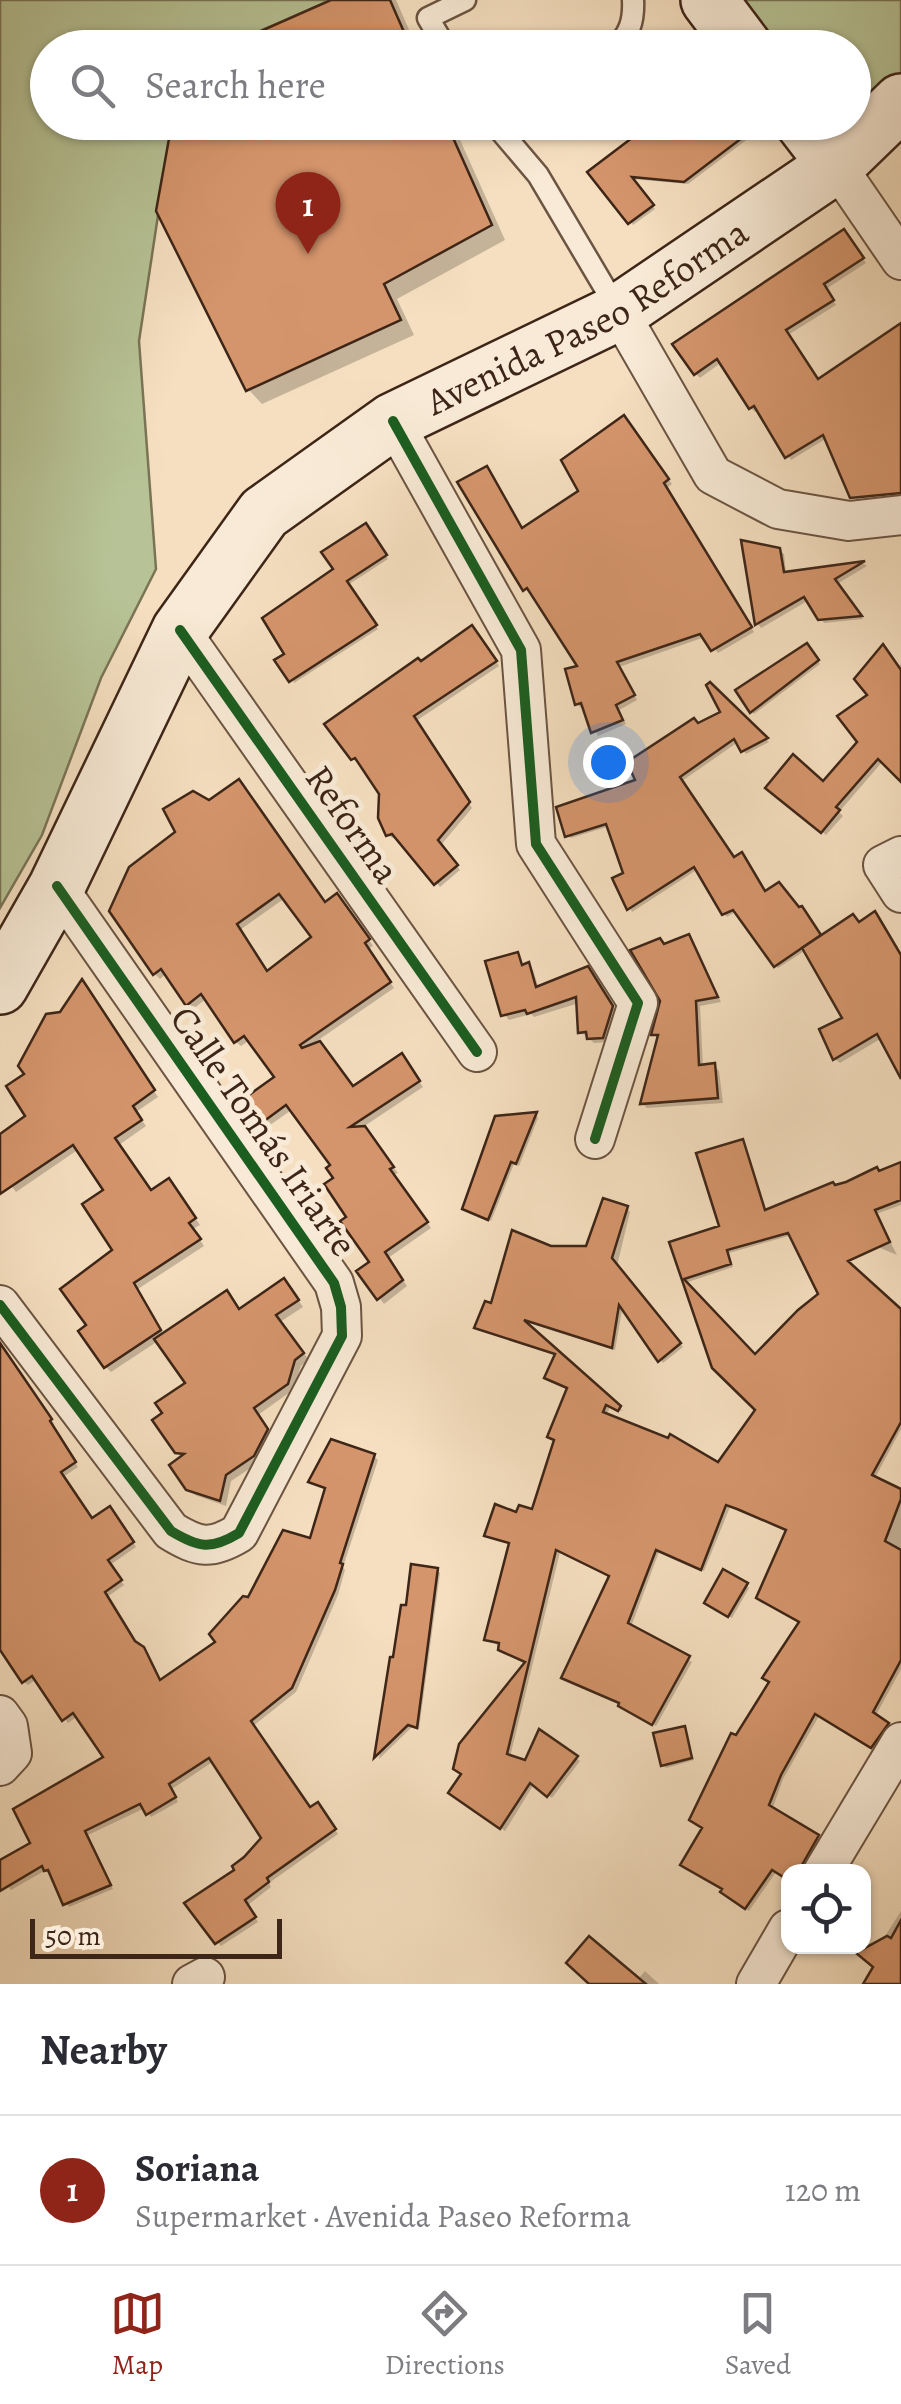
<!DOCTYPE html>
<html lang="en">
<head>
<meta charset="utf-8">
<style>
	:root { --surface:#fff; --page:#f2f2f3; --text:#2b2b33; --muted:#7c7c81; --line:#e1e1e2; --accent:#8f2418 }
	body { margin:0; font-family:Alegreya,serif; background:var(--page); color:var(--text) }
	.controls { position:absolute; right:30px; bottom:30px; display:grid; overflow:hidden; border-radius:20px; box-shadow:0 2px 8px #0004 }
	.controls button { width:90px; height:90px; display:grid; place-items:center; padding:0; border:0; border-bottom:2px solid var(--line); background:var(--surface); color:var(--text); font:50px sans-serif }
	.scale { position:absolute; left:30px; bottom:25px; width:252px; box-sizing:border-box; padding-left:10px; border:5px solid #3d2517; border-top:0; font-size:28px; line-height:35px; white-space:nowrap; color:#3d2517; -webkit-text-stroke:8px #f8ead6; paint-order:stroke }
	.you { position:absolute; left:608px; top:762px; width:35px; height:35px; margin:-25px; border:8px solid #fff; border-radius:50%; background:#1a73e8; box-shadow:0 0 0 15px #1a73e833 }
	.badge { display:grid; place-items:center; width:65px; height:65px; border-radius:50%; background:var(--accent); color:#fff; font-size:32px; font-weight:700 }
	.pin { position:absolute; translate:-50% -82px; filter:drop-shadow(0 2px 5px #0008) }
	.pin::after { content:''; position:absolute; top:52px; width:35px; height:30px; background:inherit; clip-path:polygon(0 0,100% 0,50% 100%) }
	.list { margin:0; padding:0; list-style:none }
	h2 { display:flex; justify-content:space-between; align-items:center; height:130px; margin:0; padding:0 40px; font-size:42px }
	h2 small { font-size:32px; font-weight:400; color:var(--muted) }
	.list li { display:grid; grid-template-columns:65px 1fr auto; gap:30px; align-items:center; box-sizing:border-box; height:150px; padding:0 40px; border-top:2px solid var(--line) }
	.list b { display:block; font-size:38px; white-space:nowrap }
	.list p { margin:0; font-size:32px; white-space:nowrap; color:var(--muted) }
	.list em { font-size:32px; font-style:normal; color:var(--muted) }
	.icon { flex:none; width:55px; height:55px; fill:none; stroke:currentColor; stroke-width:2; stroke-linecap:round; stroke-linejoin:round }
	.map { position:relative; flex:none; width:901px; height:1984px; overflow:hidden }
	.search { position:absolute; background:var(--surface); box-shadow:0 2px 8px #0004; left:30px; right:30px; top:30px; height:110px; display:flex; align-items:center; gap:25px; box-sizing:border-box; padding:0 35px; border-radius:55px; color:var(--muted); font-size:38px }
	.sheet { height:280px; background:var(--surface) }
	nav { display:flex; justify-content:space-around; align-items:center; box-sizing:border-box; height:140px; border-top:2px solid var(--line); background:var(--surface); font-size:28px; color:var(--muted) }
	nav a { display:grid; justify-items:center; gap:5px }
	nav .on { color:var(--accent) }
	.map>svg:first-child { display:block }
</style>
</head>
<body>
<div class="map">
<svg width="901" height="1984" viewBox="0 0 901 1984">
	<rect width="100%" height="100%" fill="#f5dfc0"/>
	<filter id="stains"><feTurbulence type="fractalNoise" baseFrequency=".002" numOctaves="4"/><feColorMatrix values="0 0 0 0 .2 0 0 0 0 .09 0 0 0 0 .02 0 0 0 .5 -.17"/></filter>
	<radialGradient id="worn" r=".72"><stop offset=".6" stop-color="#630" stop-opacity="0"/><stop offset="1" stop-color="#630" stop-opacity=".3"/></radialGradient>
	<!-- green -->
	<g fill="#b7c396" stroke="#7a7456" stroke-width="2.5">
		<path d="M 0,0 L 331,0 L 223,47 L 48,48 L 48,122 L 172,123 L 139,341 L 156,569 L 101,678 L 42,835 L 0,908 Z"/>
		<path d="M 709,0 L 901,0 L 901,102 L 836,165 L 803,123 L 854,122 L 854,48 L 745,47 Z"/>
	</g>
	<!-- shadow -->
	<g fill="#0003" fill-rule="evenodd">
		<path d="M 337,0 L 396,0 L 417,48 L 229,48 Z"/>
		<path d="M 174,122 L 452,122 L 505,240 L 397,299 L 414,335 L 262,404 L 248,389 Z"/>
		<path d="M 749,122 L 757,132 L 688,184 L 632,179 L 655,209 L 633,225 L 591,173 Z"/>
		<path d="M 848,236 L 866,263 L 826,289 L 836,305 L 788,335 L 819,381 L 901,331 L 901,498 L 857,501 L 827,438 L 791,460 L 759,409 L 755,412 L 751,408 L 722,362 L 700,378 L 696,374 Z"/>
		<path d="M 628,423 L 672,484 L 667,488 L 754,632 L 718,653 L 705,637 L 619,667 L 637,700 L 619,710 L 626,724 L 598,736 L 585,707 L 581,708 L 577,704 L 581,668 L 532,591 L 529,593 L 525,589 L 491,473 L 523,530 L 582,491 Z"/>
		<path d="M 369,529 L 388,559 L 348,585 L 378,629 L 294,683 L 287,654 L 336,570 Z"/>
		<path d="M 744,543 L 779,550 L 784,554 L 786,574 L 864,564 L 867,566 L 837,584 L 863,619 L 824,623 L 809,600 L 761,628 L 758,624 Z"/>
		<path d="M 476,632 L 499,666 L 416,721 L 472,808 L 441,845 L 460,870 L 440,887 L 398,837 L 392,838 L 388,834 L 382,793 L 360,760 L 357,762 L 353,759 L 421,664 Z"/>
		<path d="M 810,649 L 820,664 L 754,714 L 752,712 Z"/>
		<path d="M 901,664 L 901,779 L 883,761 L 839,812 L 843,816 L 826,835 L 773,792 L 823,785 L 861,743 L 871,695 Z"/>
		<path d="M 710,685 L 769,742 L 746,754 L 738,742 L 682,781 L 734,860 L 765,893 L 805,912 L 821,938 L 901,956 L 901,1045 L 882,1038 L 840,1063 L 835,1059 L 845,1019 L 806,950 L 778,968 L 737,911 L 727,917 L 724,914 L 698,869 L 632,912 L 615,879 L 626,874 L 610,826 L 571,838 L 568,835 L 638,781 L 698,726 L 723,713 Z"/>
		<path d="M 178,832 L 326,904 L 342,901 L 373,946 L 368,949 L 394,988 L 317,1041 L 354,1088 L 406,1062 L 423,1087 L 363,1127 L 398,1173 L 394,1175 L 431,1228 L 388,1258 L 407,1286 L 384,1304 L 360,1272 L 373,1263 L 349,1217 L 333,1166 L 293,1109 L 263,1130 L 258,1125 L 277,1078 L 250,1040 L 241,1046 L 235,1041 L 206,999 L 193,1009 L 167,973 L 160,979 L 155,974 ZM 285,898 L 315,937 L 268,974 L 240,930 Z"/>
		<path d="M 688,937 L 721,1002 L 700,1006 L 703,1067 L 714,1065 L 719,1071 L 723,1103 L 647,1108 L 642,1103 L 660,1040 L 654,1035 L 663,999 L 665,946 Z"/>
		<path d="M 517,955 L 524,966 L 528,965 L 533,970 L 539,989 L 592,975 L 617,1013 L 608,1042 L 594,1043 L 580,1031 L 579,1003 L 534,1017 L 531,1014 L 509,1020 L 504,1014 Z"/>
		<path d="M 87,988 L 158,1097 L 136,1112 L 146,1126 L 119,1145 L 152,1193 L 174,1187 L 200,1225 L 193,1229 L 204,1246 L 138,1289 L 164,1335 L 240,1311 L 290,1288 L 303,1307 L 280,1322 L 309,1360 L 301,1366 L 293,1390 L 258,1415 L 273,1437 L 260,1462 L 231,1481 L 226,1506 L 195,1495 L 188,1488 L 183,1458 L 177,1452 L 188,1383 L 158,1341 L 111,1372 L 106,1367 L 116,1251 L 106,1191 L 79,1149 L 16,1192 L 0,1171 L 0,1137 L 29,1116 L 27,1075 L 62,1015 Z"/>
		<path d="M 536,1115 L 538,1118 L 519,1166 L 514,1164 L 491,1221 L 468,1211 Z"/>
		<path d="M 742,1142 L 767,1212 L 901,1195 L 901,1205 L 876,1214 L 897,1255 L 813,1220 L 803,1240 L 901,1312 L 901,1429 L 874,1480 L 901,1492 L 901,1669 L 875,1717 L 891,1728 L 875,1750 L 819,1716 L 783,1779 L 772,1810 L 821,1840 L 802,1872 L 788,1872 L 788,1879 L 776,1872 L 749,1911 L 727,1895 L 705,1829 L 737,1738 L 772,1683 L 802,1623 L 788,1531 L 743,1512 L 730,1507 L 704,1571 L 659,1552 L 631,1627 L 692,1662 L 656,1726 L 621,1704 L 568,1681 L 611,1577 L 560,1552 L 510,1757 L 527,1763 L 576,1758 L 580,1761 L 552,1798 L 534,1784 L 505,1831 L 455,1796 L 527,1663 L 487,1639 L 511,1544 L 487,1535 L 518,1515 L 534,1512 L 556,1441 L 550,1437 L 569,1389 L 547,1378 L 557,1355 L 477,1328 L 493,1306 L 551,1249 L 588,1249 L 626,1208 L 630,1212 L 617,1266 L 683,1347 L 663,1363 L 623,1305 L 615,1350 L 520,1319 L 623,1411 L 610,1407 L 606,1416 L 719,1466 L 758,1410 L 755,1358 L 821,1294 L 792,1235 L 729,1253 L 733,1267 L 685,1283 L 672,1244 L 722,1228 Z"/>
		<path d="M 0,1347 L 54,1424 L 52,1426 L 78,1467 L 63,1477 L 93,1521 L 114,1513 L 136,1547 L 110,1565 L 124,1585 L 107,1597 L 137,1645 L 147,1654 L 161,1683 L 219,1643 L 249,1600 L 311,1542 L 327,1489 L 311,1482 L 374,1456 L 378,1460 L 343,1567 L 345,1570 L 338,1595 L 296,1692 L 253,1726 L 310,1810 L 321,1809 L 338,1834 L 269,1883 L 271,1887 L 248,1905 L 258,1922 L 221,1946 L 187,1904 L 238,1870 L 264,1838 L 214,1761 L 172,1789 L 178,1802 L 151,1817 L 145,1808 L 88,1835 L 113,1889 L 69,1907 L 46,1870 L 11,1890 L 2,1879 L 0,1882 L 0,1863 L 34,1844 L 107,1758 L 78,1716 L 68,1723 L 37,1679 L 28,1685 L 24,1682 L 7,1656 L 0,1636 Z"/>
		<path d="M 437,1570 L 440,1573 L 419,1729 L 412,1727 L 379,1759 L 392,1660 L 408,1608 Z"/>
		<path d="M 746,1585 L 749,1588 L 732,1618 L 710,1606 Z"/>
		<path d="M 684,1729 L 694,1760 L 666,1768 L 663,1765 Z"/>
		<path d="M 901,1911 L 901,1984 L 866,1984 L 876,1967 L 882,1941 Z"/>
		<path d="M 645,1971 L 659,1984 L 592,1984 L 637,1980 Z"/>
	</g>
	<!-- building -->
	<g fill="#d5956c" stroke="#3d2517" stroke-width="2.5" fill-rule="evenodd">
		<path d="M 331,0 L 390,0 L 411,48 L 223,48 Z"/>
		<path d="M 172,122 L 446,122 L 492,225 L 384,284 L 401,320 L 246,391 L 156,211 Z"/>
		<path d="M 653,122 L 763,122 L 684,182 L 632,177 L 654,205 L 628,224 L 587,172 Z"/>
		<path d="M 844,229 L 864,258 L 824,284 L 834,300 L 786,330 L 818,379 L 901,323 L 901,493 L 850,498 L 823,435 L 785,458 L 754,406 L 749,409 L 717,359 L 694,375 L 672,344 Z"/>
		<path d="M 624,415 L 669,479 L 664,483 L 752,627 L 711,651 L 700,634 L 617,662 L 635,695 L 616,705 L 623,720 L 591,733 L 581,703 L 575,705 L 565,669 L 577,666 L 527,588 L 523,591 L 457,482 L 487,466 L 522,528 L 578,491 L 561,460 Z"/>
		<path d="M 366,523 L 387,555 L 347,581 L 377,625 L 289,682 L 274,660 L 284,654 L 262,618 L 333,569 L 321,552 Z"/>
		<path d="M 741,540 L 780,548 L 784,572 L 865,561 L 835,579 L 862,616 L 818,620 L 804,597 L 755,625 Z"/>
		<path d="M 472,625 L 497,661 L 414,716 L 470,802 L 438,840 L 458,865 L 434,885 L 392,834 L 386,836 L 378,818 L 379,794 L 355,758 L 351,760 L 324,724 L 418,658 L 421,661 Z"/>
		<path d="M 807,643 L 819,660 L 750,713 L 735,690 Z"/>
		<path d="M 883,644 L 901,670 L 901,782 L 878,759 L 836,807 L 840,810 L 821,833 L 765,788 L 793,754 L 823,781 L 857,742 L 837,716 L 867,695 L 854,679 Z"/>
		<path d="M 710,682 L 768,738 L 741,752 L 734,739 L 680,777 L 734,857 L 742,852 L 765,891 L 779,882 L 799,907 L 802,906 L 821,935 L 774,967 L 733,910 L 722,915 L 694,867 L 627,910 L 612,878 L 623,873 L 606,824 L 565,837 L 556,807 L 635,780 L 627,762 L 694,718 L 698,723 L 720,712 L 706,685 Z"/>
		<path d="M 239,779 L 325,902 L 337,893 L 370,939 L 365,943 L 391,982 L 300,1045 L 302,1048 L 320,1041 L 353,1086 L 402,1053 L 420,1081 L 350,1127 L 365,1126 L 394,1167 L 390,1169 L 428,1222 L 385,1252 L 403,1280 L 377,1300 L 356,1271 L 369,1262 L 340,1221 L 346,1217 L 324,1184 L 333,1178 L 326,1168 L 330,1165 L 286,1105 L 256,1127 L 239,1102 L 274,1077 L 244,1036 L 234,1043 L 201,994 L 186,1006 L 161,969 L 153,975 L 109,911 L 129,867 L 175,832 L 163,809 L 193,791 L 209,800 ZM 279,894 L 311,937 L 267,971 L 237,924 Z"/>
		<path d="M 875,911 L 901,955 L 901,1079 L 877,1034 L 833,1060 L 819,1029 L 842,1018 L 802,948 L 853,914 L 859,922 Z"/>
		<path d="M 689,934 L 718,997 L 696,1001 L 699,1065 L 715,1063 L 718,1098 L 640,1104 L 658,1035 L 651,1035 L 660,1001 L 630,950 L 660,938 L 664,944 Z"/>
		<path d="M 518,952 L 522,965 L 529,962 L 536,987 L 588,966 L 613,1006 L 603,1038 L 587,1039 L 586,1032 L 578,1033 L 576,997 L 527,1014 L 525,1010 L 501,1016 L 485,961 Z"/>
		<path d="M 82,979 L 155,1090 L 133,1106 L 142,1120 L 115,1138 L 151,1190 L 169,1178 L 196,1218 L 189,1223 L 201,1239 L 134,1283 L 161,1330 L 104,1368 L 78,1331 L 86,1325 L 60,1289 L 112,1250 L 82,1204 L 103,1190 L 73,1145 L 0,1194 L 0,1134 L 25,1116 L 6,1086 L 24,1074 L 18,1066 L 46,1014 L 60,1012 Z"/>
		<path d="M 537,1112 L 516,1164 L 511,1162 L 488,1220 L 462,1209 L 495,1116 Z"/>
		<path d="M 743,1139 L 765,1210 L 833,1182 L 835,1185 L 846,1182 L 877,1167 L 879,1171 L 901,1162 L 901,1200 L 875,1210 L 890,1242 L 848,1261 L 901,1309 L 901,1422 L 872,1475 L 901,1489 L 901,1499 L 885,1541 L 901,1550 L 901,1660 L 873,1712 L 889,1723 L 871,1748 L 815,1714 L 781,1775 L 769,1805 L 819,1835 L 798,1872 L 788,1872 L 788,1880 L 772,1870 L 745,1909 L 720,1892 L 722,1889 L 680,1865 L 702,1828 L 689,1820 L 731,1733 L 736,1735 L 769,1682 L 762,1678 L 799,1622 L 756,1598 L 786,1530 L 737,1509 L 726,1505 L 701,1570 L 656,1550 L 628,1623 L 690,1656 L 652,1725 L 618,1706 L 619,1703 L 561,1678 L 609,1576 L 556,1550 L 507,1754 L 525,1760 L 539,1729 L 578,1756 L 547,1797 L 530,1783 L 500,1829 L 448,1793 L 461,1774 L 453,1769 L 459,1744 L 525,1662 L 498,1650 L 499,1643 L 484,1640 L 509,1543 L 484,1536 L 495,1504 L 516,1512 L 519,1505 L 532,1509 L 554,1440 L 547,1437 L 567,1388 L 544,1378 L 555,1354 L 474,1328 L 485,1301 L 491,1303 L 512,1230 L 551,1246 L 586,1246 L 603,1198 L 628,1206 L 612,1258 L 681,1343 L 658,1362 L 619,1305 L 612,1348 L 524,1320 L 621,1406 L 618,1411 L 606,1405 L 603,1412 L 668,1438 L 670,1434 L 718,1462 L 755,1410 L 712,1368 L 669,1242 L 719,1226 L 696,1153 ZM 788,1233 L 818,1294 L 798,1310 L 755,1354 L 684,1279 L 731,1264 L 727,1250 Z"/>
		<path d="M 284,1278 L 299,1300 L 276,1315 L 304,1353 L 295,1360 L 288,1384 L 254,1408 L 268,1429 L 254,1456 L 226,1475 L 220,1501 L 186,1490 L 169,1465 L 184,1454 L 175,1453 L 152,1420 L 162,1413 L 155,1403 L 185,1383 L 154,1339 L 227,1290 L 239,1309 Z"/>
		<path d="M 0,1343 L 52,1419 L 50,1421 L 76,1462 L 61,1472 L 92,1518 L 110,1506 L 134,1542 L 108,1560 L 122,1580 L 105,1592 L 135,1641 L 144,1647 L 160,1680 L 215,1642 L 209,1634 L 243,1596 L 248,1597 L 283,1530 L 310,1538 L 325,1488 L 308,1482 L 331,1439 L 375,1454 L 340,1563 L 343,1564 L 335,1590 L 292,1688 L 251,1721 L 310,1807 L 318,1802 L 336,1829 L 267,1878 L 269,1882 L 245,1900 L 256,1917 L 215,1944 L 184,1903 L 234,1870 L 232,1866 L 244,1857 L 261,1838 L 209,1758 L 169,1784 L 176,1797 L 146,1815 L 140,1804 L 85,1831 L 111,1885 L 63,1905 L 48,1870 L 44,1871 L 42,1866 L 0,1891 L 0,1860 L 30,1843 L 13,1809 L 103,1757 L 73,1713 L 62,1721 L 32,1676 L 22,1683 L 0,1650 Z"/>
		<path d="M 411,1564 L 438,1568 L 417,1728 L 408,1725 L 374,1758 L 390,1657 L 393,1657 L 401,1605 L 406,1605 Z"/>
		<path d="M 723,1569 L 748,1583 L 728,1617 L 704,1603 Z"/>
		<path d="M 685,1726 L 692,1758 L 661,1766 L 653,1733 Z"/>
		<path d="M 901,1920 L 901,1984 L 863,1984 L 873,1967 L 856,1953 L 887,1936 L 891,1938 Z"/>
		<path d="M 589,1936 L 646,1984 L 589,1984 L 566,1963 Z"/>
	</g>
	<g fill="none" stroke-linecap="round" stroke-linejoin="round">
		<defs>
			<g id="lane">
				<path d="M 446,48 L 428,18 L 465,0"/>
				<path d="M 614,48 C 630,35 634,20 633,0"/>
				<path d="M 493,122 L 538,175 L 619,312"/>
			</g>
			<g id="street">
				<path d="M 836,165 L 901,260"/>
				<path d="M 619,312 L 713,475 L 778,509 L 849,521 L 901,515"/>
				<path d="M 393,421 L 521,650 L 536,844 L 638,1003 L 595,1139"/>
				<path d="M 180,630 L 477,1052"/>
				<path d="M 901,856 L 883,865 L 901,893"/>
				<path d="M 0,1305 L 171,1531 C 199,1548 211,1550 239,1533 L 342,1336 L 341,1307 L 334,1283 L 57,886"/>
				<path d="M 0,1715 L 8,1726 L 12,1753 L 0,1766"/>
				<path d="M 823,1872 L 901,1742"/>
				<path d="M 192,1984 L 205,1977"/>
				<path d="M 756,1984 L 788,1929"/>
			</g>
			<g id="secondary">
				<path d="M 709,0 L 745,48"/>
				<path d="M 803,122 L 836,165"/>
				<path id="s1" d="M 0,986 L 57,886 L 180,630 L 264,513 L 393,421 L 619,312 L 836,165 L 901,102"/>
			</g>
		</defs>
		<!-- lane casing -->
		<use href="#lane" stroke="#6b5441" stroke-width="25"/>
		<!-- street casing -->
		<use href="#street" stroke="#6b5441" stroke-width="42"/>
		<!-- secondary casing -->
		<use href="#secondary" stroke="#3d2517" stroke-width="60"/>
		<!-- lane -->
		<use href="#lane" stroke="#f8ead6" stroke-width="20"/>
		<!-- street -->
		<use href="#street" stroke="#f8ead6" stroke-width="38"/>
		<!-- secondary -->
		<use href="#secondary" stroke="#f8ead6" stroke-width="55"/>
		<defs>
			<g id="cycleway">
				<path d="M 393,421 L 521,650 L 536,844 L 638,1003 L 595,1139"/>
				<path d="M 180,630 L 477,1052"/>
				<path d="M 0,1305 L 171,1531 C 199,1548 211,1550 239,1533 L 342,1336 L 341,1307 L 334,1283 L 57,886"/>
			</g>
		</defs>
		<!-- cycleway casing -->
		<use href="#cycleway" stroke="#f8ead6" stroke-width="16"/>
		<!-- cycleway -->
		<use href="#cycleway" stroke="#1b5e20" stroke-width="10"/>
	</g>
	<g text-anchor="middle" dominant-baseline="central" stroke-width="10" stroke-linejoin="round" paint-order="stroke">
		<!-- street labels -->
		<g font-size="38" fill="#3d2517" stroke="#f8ead6">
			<text stroke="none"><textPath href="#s1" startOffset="922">Avenida Paseo Reforma</textPath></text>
			<text transform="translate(353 824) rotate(55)">Reforma</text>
			<text transform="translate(264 1131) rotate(55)">Calle Tomás Iriarte</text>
		</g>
	</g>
	<rect width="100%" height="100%" filter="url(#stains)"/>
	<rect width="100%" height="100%" fill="url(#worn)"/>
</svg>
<div class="controls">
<button><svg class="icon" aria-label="locate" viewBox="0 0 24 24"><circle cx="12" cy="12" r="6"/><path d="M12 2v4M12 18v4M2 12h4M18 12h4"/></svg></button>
</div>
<div class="scale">50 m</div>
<div class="you"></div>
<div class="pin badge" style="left:308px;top:254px">1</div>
<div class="search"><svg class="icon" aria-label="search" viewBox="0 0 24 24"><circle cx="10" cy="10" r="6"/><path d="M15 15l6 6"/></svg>Search here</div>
</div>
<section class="sheet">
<h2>Nearby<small></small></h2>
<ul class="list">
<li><span class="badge">1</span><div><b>Soriana</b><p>Supermarket · Avenida Paseo Reforma</p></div><em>120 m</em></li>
</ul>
</section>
<nav>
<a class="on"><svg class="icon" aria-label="map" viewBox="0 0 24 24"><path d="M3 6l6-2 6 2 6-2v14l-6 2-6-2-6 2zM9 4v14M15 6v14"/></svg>Map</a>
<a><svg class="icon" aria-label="directions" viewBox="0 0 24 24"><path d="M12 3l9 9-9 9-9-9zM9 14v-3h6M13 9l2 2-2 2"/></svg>Directions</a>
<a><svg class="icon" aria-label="saved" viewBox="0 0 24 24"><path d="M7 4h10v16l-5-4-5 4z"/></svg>Saved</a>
</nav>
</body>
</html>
